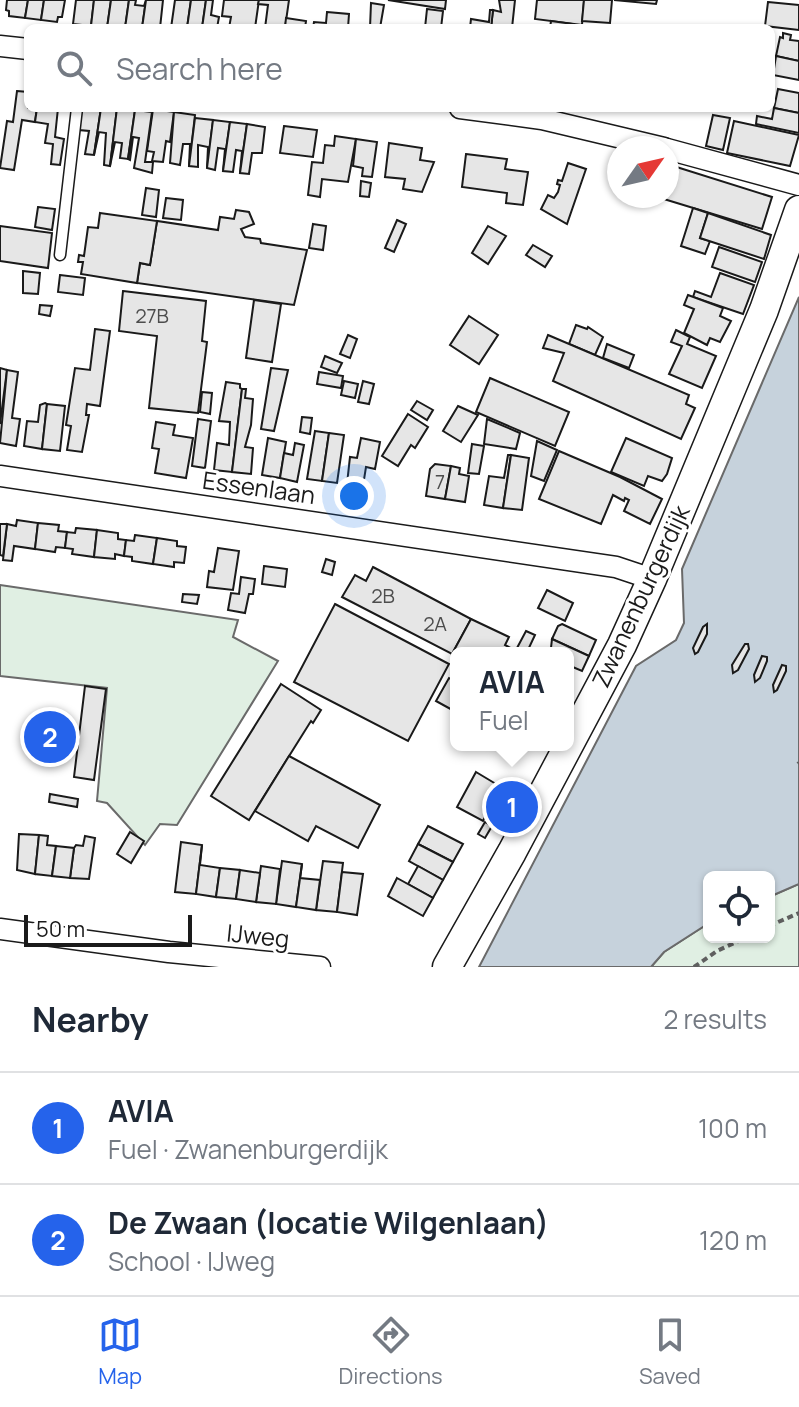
<!DOCTYPE html>
<html lang="en">
<head>
<meta charset="utf-8">
<style>
	:root { --surface:#fff; --page:#f2f2f3; --text:#1f2937; --muted:#747a83; --line:#e0e1e3; --accent:#2563eb }
	body { margin:0; font-family:Manrope,sans-serif; background:var(--page); color:var(--text) }
	.controls { position:absolute; right:24px; bottom:24px; display:grid; overflow:hidden; border-radius:12px; box-shadow:0 2px 6px #0004 }
	.controls button { width:72px; height:72px; display:grid; place-items:center; padding:0; border:0; border-bottom:2px solid var(--line); background:var(--surface); color:var(--text); font:40px sans-serif }
	.compass { position:absolute; left:607px; top:136px; width:72px; height:72px; border-radius:50%; background:var(--surface); box-shadow:0 2px 6px #0004; rotate:56deg }
	.scale { position:absolute; left:24px; bottom:20px; width:168px; box-sizing:border-box; padding-left:8px; border:4px solid #1a1a1a; border-top:0; font-size:22px; line-height:28px; white-space:nowrap; color:#1a1a1a; -webkit-text-stroke:6px #fff; paint-order:stroke }
	.you { position:absolute; left:354px; top:496px; width:28px; height:28px; margin:-20px; border:6px solid #fff; border-radius:50%; background:#1a73e8; box-shadow:0 0 0 12px #1a73e833 }
	.badge { display:grid; place-items:center; width:52px; height:52px; border-radius:50%; background:var(--accent); color:#fff; font-size:26px; font-weight:700 }
	.pin { position:absolute; translate:-50% -50%; border:4px solid #fff; box-shadow:0 2px 8px #0006 }
	.popup { position:absolute; left:450px; top:647px; width:124px; height:104px; box-sizing:border-box; display:grid; place-content:center; border-radius:12px; background:var(--surface); filter:drop-shadow(0 2px 6px #0005); font-size:26px; white-space:nowrap; color:var(--muted) }
	.popup b { font-size:30px; color:var(--text) }
	.popup::after { content:''; position:absolute; left:50%; top:100%; margin-left:-16px; border:16px solid transparent; border-top-color:var(--surface) }
	.list { margin:0; padding:0; list-style:none }
	h2 { display:flex; justify-content:space-between; align-items:center; height:104px; margin:0; padding:0 32px; font-size:34px }
	h2 small { font-size:26px; font-weight:400; color:var(--muted) }
	.list li { display:grid; grid-template-columns:52px 1fr auto; gap:24px; align-items:center; box-sizing:border-box; height:112px; padding:0 32px; border-top:2px solid var(--line) }
	.list b { display:block; font-size:30px; white-space:nowrap }
	.list p { margin:0; font-size:26px; white-space:nowrap; color:var(--muted) }
	.list em { font-size:26px; font-style:normal; color:var(--muted) }
	.icon { flex:none; width:44px; height:44px; fill:none; stroke:currentColor; stroke-width:2; stroke-linecap:round; stroke-linejoin:round }
	.map { position:relative; flex:none; width:799px; height:967px; overflow:hidden }
	.search { position:absolute; background:var(--surface); box-shadow:0 2px 6px #0004; left:24px; right:24px; top:24px; height:88px; display:flex; align-items:center; gap:20px; box-sizing:border-box; padding:0 28px; border-radius:12px; color:var(--muted); font-size:30px }
	.sheet { height:328px; background:var(--surface) }
	nav { display:flex; justify-content:space-around; align-items:center; box-sizing:border-box; height:112px; border-top:2px solid var(--line); background:var(--surface); font-size:22px; color:var(--muted) }
	nav a { display:grid; justify-items:center; gap:4px }
	nav .on { color:var(--accent) }
	.map>svg:first-child { display:block }
</style>
</head>
<body>
<div class="map">
<svg width="799" height="967" viewBox="0 0 799 967">
	<rect width="100%" height="100%" fill="#fff"/>
	<!-- green -->
	<g fill="#e0efe3" stroke="#6a6a6a" stroke-width="2">
		<path d="M 0,585 L 238,620 L 233,637 L 278,661 L 177,825 L 160,824 L 145,845 L 107,803 L 97,801 L 107,688 L 0,676 Z"/>
		<path d="M 799,884 L 799,967 L 651,967 L 664,952 L 709,923 L 709,937 L 769,937 L 769,897 Z"/>
	</g>
	<!-- water -->
	<path fill="#c6d2dc" stroke="#6a6a6a" stroke-width="2" d="M 799,297 L 799,884 L 769,897 L 769,877 L 709,877 L 709,923 L 664,952 L 651,967 L 479,967 L 636,666 L 676,640 L 684,623 L 682,569 Z"/>
	<!-- building -->
	<g fill="#e6e6e6" stroke="#1a1a1a" stroke-width="2">
		<path d="M 7,0 L 28,0 L 25,18 L 9,16 L 9,11 L 6,10 Z"/>
		<path d="M 28,0 L 44,0 L 41,20 L 25,18 Z"/>
		<path d="M 44,0 L 65,0 L 62,17 L 58,17 L 57,22 L 41,20 Z"/>
		<path d="M 76,0 L 94,0 L 91,26 L 73,24 Z"/>
		<path d="M 94,0 L 111,0 L 107,28 L 91,26 Z"/>
		<path d="M 111,0 L 129,0 L 125,28 L 107,28 Z"/>
		<path d="M 129,0 L 136,0 L 135,5 L 144,6 L 146,0 L 142,28 L 125,28 Z"/>
		<path d="M 146,0 L 163,0 L 160,28 L 142,28 Z"/>
		<path d="M 175,0 L 191,0 L 187,28 L 171,28 Z"/>
		<path d="M 191,0 L 206,0 L 202,28 L 187,28 Z"/>
		<path d="M 206,0 L 213,0 L 211,15 L 219,17 L 217,28 L 202,28 Z"/>
		<path d="M 224,0 L 259,0 L 255,28 L 229,28 L 231,17 L 222,16 Z"/>
		<path d="M 259,0 L 289,0 L 285,28 L 265,28 L 268,5 L 258,4 Z"/>
		<path d="M 388,0 L 446,0 L 445,9 Z"/>
		<path d="M 499,0 L 515,0 L 512,28 L 491,28 L 493,10 L 501,12 Z"/>
		<path d="M 537,0 L 584,0 L 582,25 L 535,19 Z"/>
		<path d="M 584,0 L 612,0 L 610,23 L 582,21 Z"/>
		<path d="M 614,0 L 657,0 L 656,4 Z"/>
		<path d="M 768,2 L 799,5 L 799,30 L 765,26 Z"/>
		<path d="M 371,3 L 384,5 L 380,28 L 370,28 Z"/>
		<path d="M 427,9 L 443,11 L 441,28 L 425,28 Z"/>
		<path d="M 490,10 L 493,10 L 491,28 L 470,28 L 471,19 L 489,22 Z"/>
		<path d="M 327,12 L 349,14 L 348,28 L 313,28 L 314,22 L 326,23 Z"/>
		<path d="M 286,18 L 306,21 L 305,28 L 285,28 Z"/>
		<path d="M 551,21 L 573,24 L 572,28 L 550,28 Z"/>
		<path d="M 783,33 L 791,35 L 790,40 L 799,41 L 799,61 L 776,56 L 780,37 L 783,38 Z"/>
		<path d="M 776,56 L 799,61 L 799,80 L 773,75 Z"/>
		<path d="M 778,89 L 799,93 L 799,113 L 774,108 Z"/>
		<path d="M 17,91 L 28,92 L 28,108 L 37,108 L 35,122 L 22,120 L 14,170 L 0,168 L 7,121 L 13,122 Z"/>
		<path d="M 37,108 L 58,108 L 55,137 L 64,139 L 60,165 L 51,164 L 53,144 L 45,143 L 48,124 L 35,122 Z"/>
		<path d="M 81,108 L 101,108 L 94,155 L 85,154 L 89,131 L 79,130 Z"/>
		<path d="M 101,108 L 117,108 L 110,166 L 104,165 L 106,133 L 99,132 L 94,155 Z"/>
		<path d="M 117,108 L 135,110 L 128,159 L 120,158 L 122,143 L 115,142 L 110,166 Z"/>
		<path d="M 774,108 L 799,113 L 799,133 L 756,124 L 757,116 L 772,119 Z"/>
		<path d="M 153,109 L 174,112 L 170,142 L 166,141 L 163,162 L 152,161 L 154,152 L 147,151 Z"/>
		<path d="M 135,110 L 152,112 L 145,162 L 153,162 L 152,173 L 134,168 L 139,138 L 133,137 L 130,160 L 128,159 Z"/>
		<path d="M 174,112 L 195,115 L 189,166 L 190,144 L 183,144 L 180,165 L 170,163 Z"/>
		<path d="M 713,115 L 730,118 L 723,150 L 706,146 Z"/>
		<path d="M 195,118 L 213,120 L 207,168 L 208,147 L 198,145 L 198,167 L 189,166 Z"/>
		<path d="M 213,120 L 230,122 L 223,171 L 225,149 L 218,148 L 215,170 L 207,168 Z"/>
		<path d="M 734,121 L 799,135 L 790,166 L 727,153 Z"/>
		<path d="M 230,122 L 247,124 L 240,173 L 242,151 L 236,150 L 233,172 L 223,171 Z"/>
		<path d="M 247,124 L 265,127 L 262,153 L 252,153 L 249,174 L 240,173 Z"/>
		<path d="M 284,126 L 317,130 L 313,157 L 280,153 Z"/>
		<path d="M 335,136 L 356,139 L 348,182 L 322,179 L 320,197 L 308,195 L 312,162 L 323,163 L 325,145 L 334,146 Z"/>
		<path d="M 356,139 L 377,142 L 372,177 L 362,176 L 363,168 L 353,166 Z"/>
		<path d="M 389,143 L 422,148 L 420,160 L 434,162 L 422,192 L 403,189 L 405,179 L 385,177 Z"/>
		<path d="M 466,154 L 507,159 L 505,169 L 528,172 L 523,205 L 506,203 L 507,193 L 462,187 Z"/>
		<path d="M 568,163 L 586,169 L 567,224 L 541,209 L 548,195 L 554,198 L 558,192 L 560,185 L 557,184 L 558,180 L 562,181 Z"/>
		<path d="M 667,164 L 772,197 L 762,229 L 654,196 L 667,196 Z"/>
		<path d="M 361,181 L 371,183 L 369,197 L 360,196 Z"/>
		<path d="M 146,188 L 159,190 L 156,217 L 142,215 Z"/>
		<path d="M 166,198 L 183,200 L 181,220 L 163,218 Z"/>
		<path d="M 38,207 L 55,209 L 52,230 L 35,227 Z"/>
		<path d="M 693,208 L 708,213 L 700,238 L 710,241 L 705,254 L 681,246 Z"/>
		<path d="M 236,210 L 249,212 L 254,224 L 241,229 L 245,237 L 260,239 L 261,243 L 307,250 L 294,305 L 137,283 L 140,263 L 150,265 L 157,221 L 218,230 L 220,217 L 234,219 Z"/>
		<path d="M 100,213 L 157,221 L 150,265 L 140,263 L 137,283 L 81,274 L 83,262 L 78,262 L 79,255 L 84,256 L 88,227 L 98,228 Z"/>
		<path d="M 708,213 L 771,235 L 764,259 L 700,238 Z"/>
		<path d="M 397,220 L 406,224 L 394,252 L 385,248 Z"/>
		<path d="M 313,224 L 326,226 L 323,250 L 309,248 Z"/>
		<path d="M 0,226 L 52,233 L 48,268 L 0,261 Z"/>
		<path d="M 488,226 L 506,236 L 488,264 L 472,253 Z"/>
		<path d="M 533,245 L 552,256 L 545,267 L 526,255 Z"/>
		<path d="M 719,247 L 762,262 L 755,282 L 712,267 Z"/>
		<path d="M 23,271 L 40,273 L 38,294 L 23,293 Z"/>
		<path d="M 720,273 L 754,285 L 743,314 L 693,297 L 695,291 L 711,297 Z"/>
		<path d="M 60,275 L 85,278 L 83,295 L 58,292 Z"/>
		<path d="M 123,291 L 206,301 L 202,341 L 207,342 L 198,413 L 149,408 L 157,336 L 119,331 Z"/>
		<path d="M 688,295 L 723,308 L 720,316 L 731,321 L 720,342 L 710,338 L 707,345 L 684,333 L 694,309 L 684,305 Z"/>
		<path d="M 254,300 L 281,304 L 272,362 L 246,358 Z"/>
		<path d="M 40,305 L 52,306 L 50,316 L 39,314 Z"/>
		<path d="M 469,316 L 498,335 L 479,364 L 450,345 Z"/>
		<path d="M 576,325 L 587,329 L 588,327 L 603,337 L 595,355 L 569,344 Z"/>
		<path d="M 95,329 L 110,331 L 100,406 L 87,404 L 86,415 L 89,415 L 82,452 L 67,450 L 71,426 L 66,425 L 75,368 L 90,370 Z"/>
		<path d="M 676,330 L 690,337 L 687,344 L 716,356 L 702,388 L 669,374 L 682,346 L 671,342 Z"/>
		<path d="M 348,335 L 357,339 L 350,358 L 340,354 Z"/>
		<path d="M 548,335 L 689,395 L 686,404 L 695,408 L 681,439 L 553,381 L 564,353 L 543,348 Z"/>
		<path d="M 607,344 L 634,355 L 629,368 L 603,358 Z"/>
		<path d="M 325,356 L 342,363 L 337,373 L 321,367 Z"/>
		<path d="M 0,368 L 7,370 L 0,424 Z"/>
		<path d="M 271,368 L 288,370 L 274,431 L 261,429 Z"/>
		<path d="M 7,370 L 18,372 L 12,418 L 20,419 L 16,446 L 0,443 Z"/>
		<path d="M 319,372 L 343,376 L 341,388 L 317,384 Z"/>
		<path d="M 490,378 L 569,412 L 555,446 L 476,412 Z"/>
		<path d="M 344,381 L 358,384 L 355,398 L 341,395 Z"/>
		<path d="M 363,381 L 374,384 L 369,404 L 358,402 Z"/>
		<path d="M 226,382 L 240,384 L 240,388 L 242,389 L 232,472 L 214,470 L 217,443 L 229,445 L 230,422 L 219,421 Z"/>
		<path d="M 242,389 L 246,389 L 245,398 L 253,399 L 251,425 L 245,447 L 253,448 L 251,474 L 232,472 Z"/>
		<path d="M 202,392 L 212,393 L 210,414 L 200,412 Z"/>
		<path d="M 417,401 L 433,410 L 427,420 L 411,410 Z"/>
		<path d="M 45,403 L 47,404 L 42,449 L 24,446 L 27,421 L 38,422 L 40,405 Z"/>
		<path d="M 47,404 L 65,406 L 60,451 L 42,449 Z"/>
		<path d="M 458,406 L 478,415 L 461,442 L 443,431 Z"/>
		<path d="M 408,414 L 428,427 L 415,448 L 411,445 L 398,466 L 382,456 Z"/>
		<path d="M 302,417 L 312,418 L 310,434 L 300,432 Z"/>
		<path d="M 198,419 L 211,421 L 205,468 L 192,466 Z"/>
		<path d="M 487,419 L 520,433 L 516,449 L 484,444 Z"/>
		<path d="M 156,422 L 175,425 L 173,435 L 193,438 L 186,478 L 155,473 L 159,449 L 152,448 Z"/>
		<path d="M 315,431 L 329,433 L 322,481 L 307,479 Z"/>
		<path d="M 329,433 L 344,435 L 337,483 L 322,481 Z"/>
		<path d="M 268,438 L 286,442 L 280,478 L 262,475 Z"/>
		<path d="M 361,438 L 380,442 L 375,469 L 366,467 L 363,486 L 347,484 L 350,457 L 357,458 Z"/>
		<path d="M 626,438 L 672,458 L 667,474 L 662,481 L 648,476 L 644,486 L 611,472 Z"/>
		<path d="M 537,441 L 557,450 L 544,481 L 531,476 Z"/>
		<path d="M 295,443 L 304,445 L 297,482 L 280,478 L 284,453 L 293,455 Z"/>
		<path d="M 472,444 L 484,446 L 479,474 L 468,473 Z"/>
		<path d="M 559,451 L 620,477 L 662,499 L 650,524 L 624,511 L 629,500 L 625,498 L 624,501 L 613,495 L 601,524 L 539,499 Z"/>
		<path d="M 508,455 L 511,455 L 503,508 L 484,505 L 489,476 L 504,478 Z"/>
		<path d="M 511,455 L 529,458 L 522,510 L 503,508 Z"/>
		<path d="M 435,464 L 451,466 L 445,499 L 426,496 L 430,469 Z"/>
		<path d="M 451,466 L 460,468 L 459,474 L 469,476 L 465,502 L 445,499 Z"/>
		<path d="M 17,520 L 38,523 L 35,549 L 14,546 L 12,561 L 3,560 L 7,524 L 16,526 Z"/>
		<path d="M 38,523 L 59,525 L 58,531 L 67,532 L 65,548 L 56,547 L 55,552 L 35,549 Z"/>
		<path d="M 0,524 L 7,524 L 3,556 L 0,555 Z"/>
		<path d="M 76,528 L 97,530 L 94,557 L 72,554 L 73,549 L 65,548 L 67,532 L 75,533 Z"/>
		<path d="M 97,530 L 118,533 L 118,539 L 126,540 L 124,556 L 115,554 L 115,559 L 94,557 Z"/>
		<path d="M 135,535 L 157,538 L 153,564 L 132,561 L 132,557 L 124,556 L 126,540 L 134,541 Z"/>
		<path d="M 157,538 L 177,541 L 177,546 L 186,547 L 184,563 L 174,562 L 174,567 L 153,564 Z"/>
		<path d="M 218,548 L 239,551 L 233,590 L 207,587 L 209,571 L 214,572 Z"/>
		<path d="M 326,559 L 335,562 L 332,575 L 322,572 Z"/>
		<path d="M 264,566 L 287,569 L 285,587 L 262,584 Z"/>
		<path d="M 373,567 L 471,619 L 452,654 L 342,597 L 355,575 L 366,581 Z"/>
		<path d="M 241,577 L 255,579 L 253,594 L 249,594 L 245,613 L 228,610 L 231,593 L 239,594 Z"/>
		<path d="M 547,590 L 573,603 L 565,621 L 538,608 Z"/>
		<path d="M 183,594 L 199,595 L 197,604 L 182,602 Z"/>
		<path d="M 335,604 L 449,664 L 408,741 L 294,682 Z"/>
		<path d="M 471,619 L 509,637 L 505,645 L 520,653 L 456,653 L 456,656 L 452,654 Z"/>
		<path d="M 562,624 L 596,640 L 589,656 L 552,639 L 558,626 Z"/>
		<path d="M 707,624 L 707,634 L 698,652 L 695,654 L 693,648 L 703,627 Z"/>
		<path d="M 526,631 L 535,635 L 527,652 L 517,648 Z"/>
		<path d="M 552,639 L 589,656 L 582,671 L 568,665 L 568,653 L 556,653 L 557,651 L 551,648 Z"/>
		<path d="M 745,644 L 748,644 L 749,649 L 738,670 L 733,673 L 732,665 Z"/>
		<path d="M 762,656 L 767,657 L 767,661 L 760,678 L 755,682 L 754,675 Z"/>
		<path d="M 782,665 L 786,666 L 786,671 L 777,690 L 774,692 L 773,685 Z"/>
		<path d="M 449,678 L 456,682 L 456,712 L 436,701 Z"/>
		<path d="M 281,684 L 321,710 L 313,723 L 311,721 L 249,820 L 211,796 Z"/>
		<path d="M 85,686 L 106,689 L 94,780 L 74,777 Z"/>
		<path d="M 289,756 L 380,805 L 358,848 L 316,826 L 308,841 L 255,811 Z"/>
		<path d="M 476,772 L 501,787 L 483,821 L 457,807 Z"/>
		<path d="M 50,794 L 78,799 L 77,807 L 49,802 Z"/>
		<path d="M 485,822 L 492,826 L 485,838 L 478,834 Z"/>
		<path d="M 428,826 L 463,844 L 453,862 L 418,844 Z"/>
		<path d="M 130,832 L 144,841 L 131,863 L 117,854 Z"/>
		<path d="M 19,834 L 39,835 L 35,874 L 17,870 Z"/>
		<path d="M 39,835 L 48,836 L 47,845 L 56,846 L 52,876 L 35,874 Z"/>
		<path d="M 85,836 L 95,838 L 89,879 L 70,878 L 74,848 L 76,845 L 83,846 Z"/>
		<path d="M 181,842 L 202,845 L 196,894 L 175,892 Z"/>
		<path d="M 418,844 L 453,862 L 443,880 L 409,861 Z"/>
		<path d="M 202,845 L 200,865 L 220,868 L 216,897 L 196,894 Z"/>
		<path d="M 56,846 L 74,848 L 70,878 L 52,876 Z"/>
		<path d="M 282,861 L 302,864 L 296,907 L 276,904 Z"/>
		<path d="M 323,861 L 343,863 L 337,912 L 316,910 Z"/>
		<path d="M 302,864 L 300,878 L 320,880 L 316,910 L 296,907 Z"/>
		<path d="M 261,866 L 280,869 L 276,904 L 256,902 Z"/>
		<path d="M 418,866 L 443,880 L 433,898 L 408,884 Z"/>
		<path d="M 220,868 L 240,870 L 236,899 L 216,897 Z"/>
		<path d="M 240,870 L 260,873 L 256,902 L 236,899 Z"/>
		<path d="M 342,872 L 363,874 L 357,915 L 337,912 Z"/>
		<path d="M 397,878 L 433,898 L 423,916 L 388,896 Z"/>
	</g>
	<g fill="none" stroke-linecap="round" stroke-linejoin="round">
		<defs>
			<path id="lane" d="M 60,255 L 77,108"/>
			<g id="street">
				<path d="M 0,46 L 28,49"/>
				<path d="M 460,108 L 542,119 L 664,148"/>
				<path d="M 667,149 L 799,185"/>
				<path d="M 0,476 L 616,567 L 652,579"/>
				<path d="M 0,929 L 169,952 L 320,967"/>
			</g>
			<path id="secondary" d="M 447,967 L 512,852 L 622,645 L 652,579 L 764,310 L 799,210"/>
		</defs>
		<!-- lane casing -->
		<use href="#lane" stroke="#1a1a1a" stroke-width="13"/>
		<!-- street casing -->
		<use href="#street" stroke="#1a1a1a" stroke-width="23"/>
		<!-- secondary casing -->
		<use href="#secondary" stroke="#1a1a1a" stroke-width="31"/>
		<!-- path -->
		<g stroke="#5f5f5f" stroke-width="4" stroke-dasharray="6 4" stroke-linecap="butt">
			<path d="M 798,764 L 799,763"/>
			<path d="M 769,926 L 799,913"/>
			<path d="M 694,967 L 717,951 L 747,937"/>
		</g>
		<!-- lane -->
		<use href="#lane" stroke="#fff" stroke-width="10"/>
		<!-- street -->
		<use href="#street" stroke="#fff" stroke-width="20"/>
		<!-- secondary -->
		<use href="#secondary" stroke="#fff" stroke-width="28"/>
	</g>
	<g text-anchor="middle" dominant-baseline="central" stroke-width="6" stroke-linejoin="round" paint-order="stroke">
		<!-- number labels -->
		<g font-size="20" fill="#4d4d4d">
			<text x="152" y="315">27B</text>
			<text x="440" y="481">7</text>
			<text x="383" y="595">2B</text>
			<text x="435" y="623">2A</text>
		</g>
		<!-- street labels -->
		<g font-size="24" fill="#1a1a1a" stroke="#fff">
			<text transform="translate(259 487) rotate(8)">Essenlaan</text>
			<text transform="translate(640 596) rotate(-65)">Zwanenburgerdijk</text>
			<text transform="translate(258 935) rotate(6)">IJweg</text>
		</g>
	</g>
</svg>
<div class="controls">
<button><svg class="icon" aria-label="locate" viewBox="0 0 24 24"><circle cx="12" cy="12" r="6"/><path d="M12 2v4M12 18v4M2 12h4M18 12h4"/></svg></button>
</div>
<svg class="compass" viewBox="-18 -18 36 36"><path d="M0-13l5 13h-10z" fill="#e53935"/><path d="M0 13l5-13h-10z" fill="#747a83"/></svg>
<div class="scale">50 m</div>
<div class="you"></div>
<div class="pin badge" style="left:512px;top:807px">1</div>
<div class="popup"><b>AVIA</b>Fuel</div>
<div class="pin badge" style="left:50px;top:737px">2</div>
<div class="search"><svg class="icon" aria-label="search" viewBox="0 0 24 24"><circle cx="10" cy="10" r="6"/><path d="M15 15l6 6"/></svg>Search here</div>
</div>
<section class="sheet">
<h2>Nearby<small>2 results</small></h2>
<ul class="list">
<li><span class="badge">1</span><div><b>AVIA</b><p>Fuel · Zwanenburgerdijk</p></div><em>100 m</em></li>
<li><span class="badge">2</span><div><b>De Zwaan (locatie Wilgenlaan)</b><p>School · IJweg</p></div><em>120 m</em></li>
</ul>
</section>
<nav>
<a class="on"><svg class="icon" aria-label="map" viewBox="0 0 24 24"><path d="M3 6l6-2 6 2 6-2v14l-6 2-6-2-6 2zM9 4v14M15 6v14"/></svg>Map</a>
<a><svg class="icon" aria-label="directions" viewBox="0 0 24 24"><path d="M12 3l9 9-9 9-9-9zM9 14v-3h6M13 9l2 2-2 2"/></svg>Directions</a>
<a><svg class="icon" aria-label="saved" viewBox="0 0 24 24"><path d="M7 4h10v16l-5-4-5 4z"/></svg>Saved</a>
</nav>
</body>
</html>
